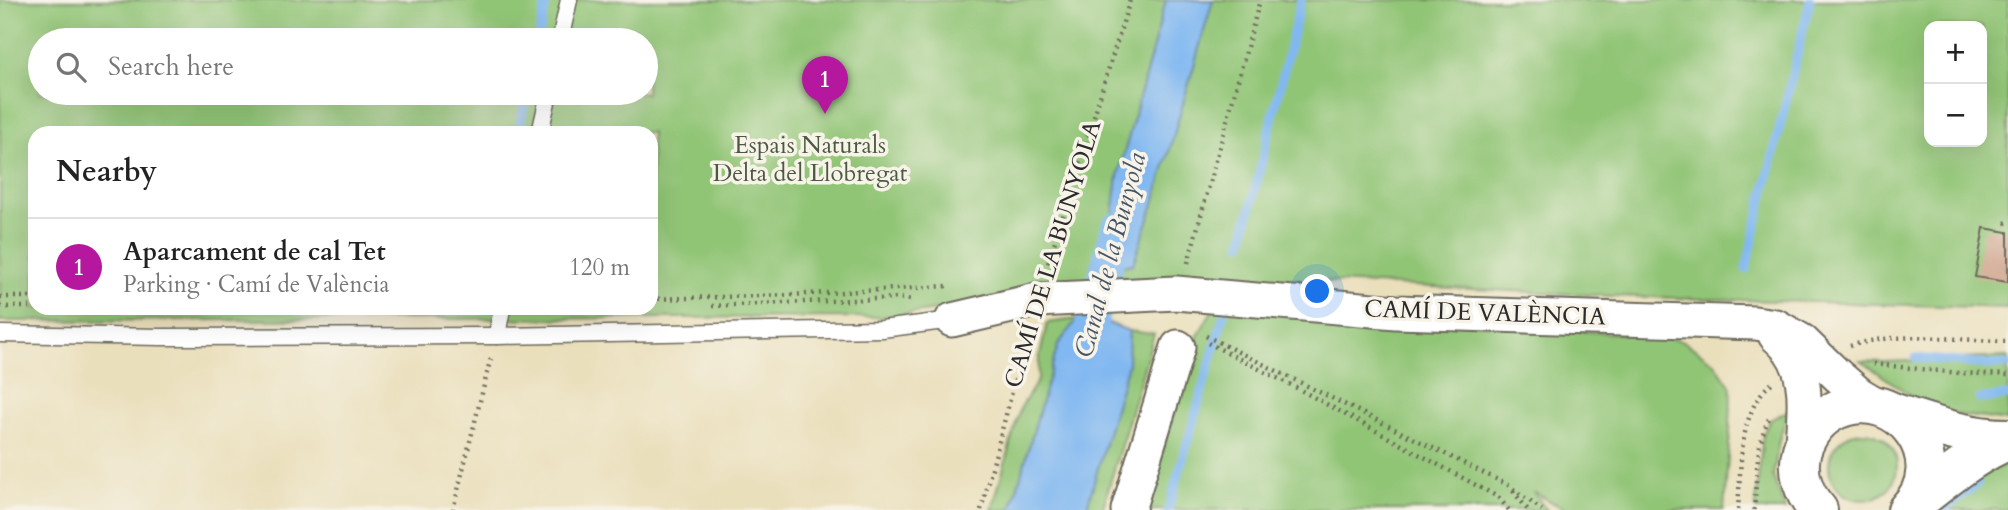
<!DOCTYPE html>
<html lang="en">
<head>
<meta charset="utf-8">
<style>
	:root { --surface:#fff; --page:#f2f2f2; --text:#222; --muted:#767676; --line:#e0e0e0; --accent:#b5179e }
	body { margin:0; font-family:Cardo,serif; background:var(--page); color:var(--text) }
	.controls { position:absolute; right:21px; top:21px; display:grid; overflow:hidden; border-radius:14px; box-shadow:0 7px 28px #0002 }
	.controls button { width:63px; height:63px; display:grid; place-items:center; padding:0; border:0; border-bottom:2px solid var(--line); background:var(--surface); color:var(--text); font:35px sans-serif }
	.you { position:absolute; left:1318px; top:292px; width:24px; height:24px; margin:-18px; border:5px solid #fff; border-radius:50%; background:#1a73e8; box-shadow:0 0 0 10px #1a73e833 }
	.badge { display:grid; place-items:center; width:46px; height:46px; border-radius:50%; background:var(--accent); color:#fff; font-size:23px; font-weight:700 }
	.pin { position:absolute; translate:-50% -58px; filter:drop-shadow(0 2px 4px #0008) }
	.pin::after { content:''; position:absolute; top:37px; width:24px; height:21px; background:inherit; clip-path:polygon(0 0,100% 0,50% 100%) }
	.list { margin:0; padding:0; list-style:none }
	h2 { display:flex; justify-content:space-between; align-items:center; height:91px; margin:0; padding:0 28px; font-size:30px }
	h2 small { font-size:23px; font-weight:400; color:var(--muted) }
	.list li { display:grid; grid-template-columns:46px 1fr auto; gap:21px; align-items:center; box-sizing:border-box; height:98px; padding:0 28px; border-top:2px solid var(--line) }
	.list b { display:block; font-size:26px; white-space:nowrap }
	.list p { margin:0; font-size:23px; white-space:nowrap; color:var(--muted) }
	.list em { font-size:23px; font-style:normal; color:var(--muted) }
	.icon { flex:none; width:38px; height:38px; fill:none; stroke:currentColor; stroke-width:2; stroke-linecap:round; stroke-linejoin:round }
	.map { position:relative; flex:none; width:2008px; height:510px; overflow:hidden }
	.search { position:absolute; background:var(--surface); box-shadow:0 7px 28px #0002; left:28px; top:28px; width:630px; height:77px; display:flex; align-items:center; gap:18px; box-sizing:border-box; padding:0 24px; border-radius:38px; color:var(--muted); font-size:26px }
	.panel { position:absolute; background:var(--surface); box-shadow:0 7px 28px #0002; left:28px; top:126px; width:630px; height:189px; border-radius:21px }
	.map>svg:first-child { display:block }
</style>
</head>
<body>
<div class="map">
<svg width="2008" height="510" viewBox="0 0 2008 510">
	<rect width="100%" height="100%" fill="#f7f3e8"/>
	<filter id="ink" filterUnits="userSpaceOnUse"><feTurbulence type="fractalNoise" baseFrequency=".0143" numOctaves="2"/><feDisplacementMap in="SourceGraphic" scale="14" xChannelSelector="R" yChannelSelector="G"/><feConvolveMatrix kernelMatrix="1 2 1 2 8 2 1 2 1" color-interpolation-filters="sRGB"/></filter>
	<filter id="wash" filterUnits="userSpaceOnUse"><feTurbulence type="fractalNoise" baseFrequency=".00686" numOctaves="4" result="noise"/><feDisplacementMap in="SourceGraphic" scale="28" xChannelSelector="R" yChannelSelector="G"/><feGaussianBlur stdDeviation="1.57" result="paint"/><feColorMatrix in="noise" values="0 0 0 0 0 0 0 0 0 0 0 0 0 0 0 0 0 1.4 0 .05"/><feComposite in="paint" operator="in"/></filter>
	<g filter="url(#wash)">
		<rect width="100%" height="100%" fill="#eadfbb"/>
		<!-- green -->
		<g fill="#91c576" stroke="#5e7850" stroke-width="2" fill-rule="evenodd">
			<path d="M 0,0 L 2008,0 L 2008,308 L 1611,296 L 1219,276 L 1013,293 L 953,308 L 882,317 L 0,321 ZM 1929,26 L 1982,26 L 1982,142 L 1929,142 ZM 40,40 L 646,40 L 646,93 L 40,93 ZM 35,133 L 651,133 L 651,308 L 35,308 Z"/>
			<path d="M 1214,307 L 1658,336 L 1683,341 L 1714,362 L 1731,387 L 1730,431 L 1724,510 L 1567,510 L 1533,492 L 1547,510 L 1144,510 L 1197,337 Z"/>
			<path d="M 1077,319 L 1077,328 L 1024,510 L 992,510 L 1020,409 L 1038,380 L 1039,360 L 1047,323 Z"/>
			<path d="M 1129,331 L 1154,334 L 1102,510 L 1073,510 L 1116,355 Z"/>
			<path d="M 2008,357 L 2008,421 L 1933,411 L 1861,361 L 1883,362 Z"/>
			<path d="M 1789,410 L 1779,440 L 1773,476 L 1785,510 L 1756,510 L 1756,500 L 1763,434 L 1770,420 Z"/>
			<circle cx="1863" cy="466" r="34"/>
			<path d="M 2008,463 L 2008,510 L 1933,510 L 1954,492 L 2002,465 Z"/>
		</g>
		<!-- water -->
		<g fill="#81b8f1" stroke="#56728e" stroke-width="2">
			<path d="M 1166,0 L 1213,0 L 1153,207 L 1133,264 L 1106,269 L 1118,176 Z"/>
			<path d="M 1093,317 L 1129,331 L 1128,364 L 1086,510 L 1011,510 L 1058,345 L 1077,319 Z"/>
		</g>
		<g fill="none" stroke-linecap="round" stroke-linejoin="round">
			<!-- stream -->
			<g stroke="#81b8f1" stroke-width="9">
				<path d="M 538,40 L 547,0"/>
				<path d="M 518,133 L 527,93"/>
				<path d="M 1242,243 L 1301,0"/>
				<path d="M 1746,269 L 1810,0"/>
				<path d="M 1916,358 L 1989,365 L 2008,364"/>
				<path d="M 1980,399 L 2008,396"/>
				<path d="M 1168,510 L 1224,314"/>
				<path d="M 1944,510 L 1978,483"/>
			</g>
			<!-- canal -->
			<path stroke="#81b8f1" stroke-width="32" d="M 1082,357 L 1117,228"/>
		</g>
		<g id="blocks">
			<!-- building -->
			<path fill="#cfa38c" d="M 1984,228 L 2008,232 L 2008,282 L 1975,277 Z"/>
		</g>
	</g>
	<g filter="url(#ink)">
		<use href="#blocks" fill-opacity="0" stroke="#6e6a5d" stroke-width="2"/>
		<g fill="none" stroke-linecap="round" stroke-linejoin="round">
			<defs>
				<g id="lane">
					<path d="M 560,40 L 569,0"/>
					<path d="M 540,133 L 549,93"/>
					<path d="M 0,334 L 161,337 L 497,336 L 882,329 L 952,320"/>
					<path d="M 497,336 L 502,308"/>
				</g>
				<g id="street">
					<path d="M 952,320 L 1037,300 L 1176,293 L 1396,312 L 1755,323 L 1776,326 L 1802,341 L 1837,375 L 1859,394 L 1879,406"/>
					<path d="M 1775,335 C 1780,340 1786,345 1790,351 C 1811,379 1803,422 1801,454"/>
					<path d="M 1128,510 L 1178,347"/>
				</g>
				<g id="secondary">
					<path d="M 1895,413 C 1932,425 1968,438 2008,438"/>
					<path d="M 1912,505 C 1942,483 1973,454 2008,441"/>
					<path d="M 1818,510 C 1803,494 1796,471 1802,450 C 1808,432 1819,418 1836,410 C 1899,382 1956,462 1907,510"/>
				</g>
			</defs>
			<!-- lane casing -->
			<use href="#lane" stroke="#6e6a5d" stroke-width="19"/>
			<!-- street casing -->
			<use href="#street" stroke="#6e6a5d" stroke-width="37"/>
			<!-- secondary casing -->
			<use href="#secondary" stroke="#6e6a5d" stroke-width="42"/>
			<!-- path -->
			<g stroke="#6e6a5d" stroke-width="4.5" stroke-dasharray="2 5" stroke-linecap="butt">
				<path d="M 2005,223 L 2008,222"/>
				<path d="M 1188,263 L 1260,0"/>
				<path d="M 1046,270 L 1130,0"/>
				<path d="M 0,297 L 35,297"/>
				<path d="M 651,299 L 791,295 L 947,286"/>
				<path d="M 712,306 L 899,298 L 912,300"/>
				<path d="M 0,307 L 35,307"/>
				<path d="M 442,308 L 452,312"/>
				<path d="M 1206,336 L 1508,485 L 1542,510"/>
				<path d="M 1208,343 L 1293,386 L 1498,497 L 1509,510"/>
				<path d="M 1850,346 C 1901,330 1955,341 2008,341"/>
				<path d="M 1873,364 L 1958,373 L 2008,375"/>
				<path d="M 1513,491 L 1528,510"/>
				<path d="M 453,510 L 491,357"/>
				<path d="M 981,510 L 1027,335"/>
				<path d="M 1738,510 C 1741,470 1738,409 1772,383"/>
				<path d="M 1754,510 C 1757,479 1755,443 1771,415"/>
			</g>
			<!-- lane -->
			<use href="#lane" stroke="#fff" stroke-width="16"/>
			<!-- street -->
			<use href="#street" stroke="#fff" stroke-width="33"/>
			<!-- secondary -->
			<use href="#secondary" stroke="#fff" stroke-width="38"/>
		</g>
	</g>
	<g text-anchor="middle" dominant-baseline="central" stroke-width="7" stroke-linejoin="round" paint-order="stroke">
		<!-- park labels -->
		<g font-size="24" fill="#4a5942" stroke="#f7f3e8">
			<text x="810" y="145">Espais Naturals<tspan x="810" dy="28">Delta del Llobregat</tspan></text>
		</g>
		<!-- street labels -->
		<g font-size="24" fill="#2b2b2b" stroke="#f7f3e8">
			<text transform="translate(1053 254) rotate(-73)">CAMÍ DE LA BUNYOLA</text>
			<text transform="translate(1485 313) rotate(2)">CAMÍ DE VALÈNCIA</text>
		</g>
		<!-- water labels -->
		<g font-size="26" font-style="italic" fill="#455566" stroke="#f7f3e8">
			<text transform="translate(1110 255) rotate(-75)">Canal de la Bunyola</text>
		</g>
	</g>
</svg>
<div class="controls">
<button>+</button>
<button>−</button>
</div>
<div class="you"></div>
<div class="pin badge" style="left:825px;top:114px">1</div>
<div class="search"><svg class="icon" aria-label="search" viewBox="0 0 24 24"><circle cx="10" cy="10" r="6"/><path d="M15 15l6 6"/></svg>Search here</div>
<section class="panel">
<h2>Nearby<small></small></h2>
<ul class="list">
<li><span class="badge">1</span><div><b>Aparcament de cal Tet</b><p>Parking · Camí de València</p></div><em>120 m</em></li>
</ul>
</section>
</div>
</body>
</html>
